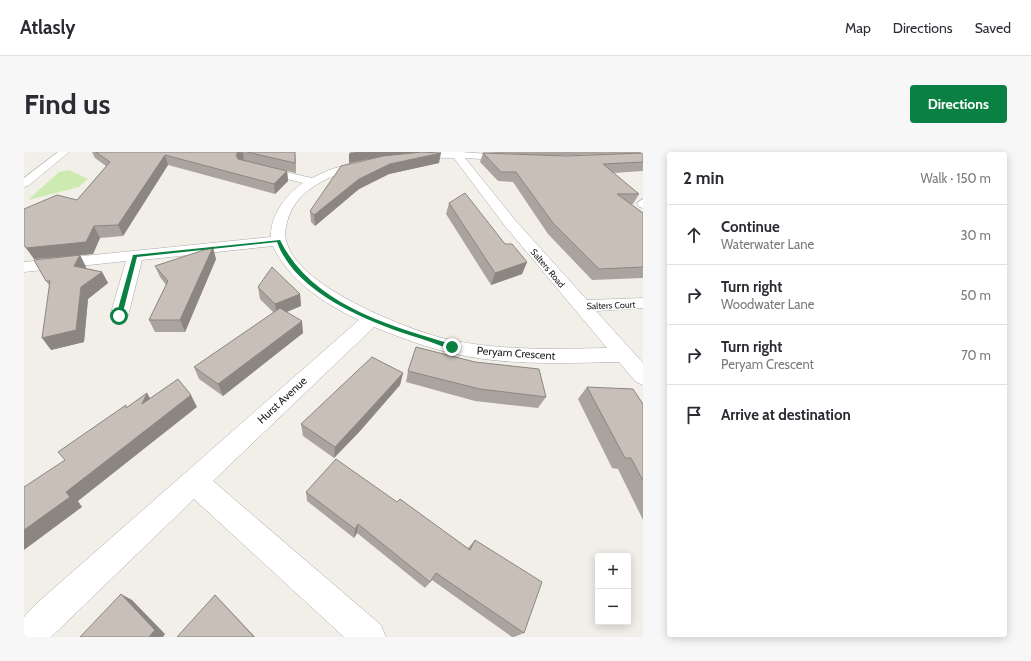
<!DOCTYPE html>
<html lang="en">
<head>
<meta charset="utf-8">
<style>
	:root { --surface:#fff; --page:#f7f7f7; --text:#2b2b33; --muted:#7c7c81; --line:#e1e1e2; --accent:#0b8043 }
	body { margin:0; font-family:Cabin,sans-serif; background:var(--page); color:var(--text) }
	.controls { position:absolute; right:12px; bottom:12px; display:grid; overflow:hidden; border-radius:4px; box-shadow:0 2px 10px #0003 }
	.controls button { width:36px; height:36px; display:grid; place-items:center; padding:0; border:0; border-bottom:1px solid var(--line); background:var(--surface); color:var(--text); font:20px sans-serif }
	.stop { position:absolute; width:12px; height:12px; margin:-9px; border:3px solid #0b8043; border-radius:50%; background:#fff }
	.stop.end { background:#0b8043; border-color:#fff; box-shadow:0 1px 4px #0008 }
	.list { margin:0; padding:0; list-style:none }
	h2 { display:flex; justify-content:space-between; align-items:center; height:52px; margin:0; padding:0 16px; font-size:17px }
	h2 small { font-size:13px; font-weight:400; color:var(--muted) }
	.list li { display:grid; grid-template-columns:26px 1fr auto; gap:12px; align-items:center; box-sizing:border-box; height:60px; padding:0 16px; border-top:1px solid var(--line) }
	.list b { display:block; font-size:15px; white-space:nowrap }
	.list p { margin:0; font-size:13px; white-space:nowrap; color:var(--muted) }
	.list em { font-size:13px; font-style:normal; color:var(--muted) }
	.icon { flex:none; width:22px; height:22px; fill:none; stroke:currentColor; stroke-width:2; stroke-linecap:round; stroke-linejoin:round }
	.map { position:relative; flex:none; width:619px; height:485px; overflow:hidden; border-radius:4px }
	header { display:flex; align-items:center; gap:24px; box-sizing:border-box; height:56px; padding:0 20px; background:var(--surface); border-bottom:1px solid var(--line) }
	header strong { font-size:19px }
	nav { display:flex; gap:22px; margin-inline-start:auto; font-size:14px }
	.intro { display:flex; align-items:center; justify-content:space-between; box-sizing:border-box; height:96px; padding:0 24px }
	h1 { margin:0; font-size:28px }
	.button { padding:10px 18px; border-radius:4px; background:var(--accent); color:#fff; font-size:14px; font-weight:700 }
	main { display:flex; gap:24px; padding:0 24px }
	aside { flex:1; background:var(--surface); border-radius:4px; box-shadow:0 2px 10px #0003 }
	.map>svg:first-child { display:block }
</style>
</head>
<body>
<header>
<strong>Atlasly</strong>
<nav><a>Map</a><a>Directions</a><a>Saved</a></nav>
</header>
<div class="intro"><h1>Find us</h1><a class="button">Directions</a></div>
<main>
<div class="map">
<svg width="619" height="485" viewBox="0 0 619 485">
	<rect width="100%" height="100%" fill="#f2efe9"/>
	<!-- grass -->
	<path fill="#cdebb0" d="M 45,18 L 64,27 L 55,35 L 4,48 L 35,20 Z"/>
	<g fill="none" stroke-linecap="round" stroke-linejoin="round">
		<defs>
			<g id="minor">
				<path d="M 34,0 L 45,0 L 4,34 L 0,35 L 0,26 Z"/>
				<path d="M 386,0 L 437,0 L 492,4 L 493,6 L 492,8 L 488,9 L 441,6 L 491,68 L 563,148 L 619,146 L 619,156 L 572,159 L 619,211 L 619,233 L 612,230 L 595,210 C 539,211 482,214 427,201 C 401,195 375,185 350,175 L 189,329 L 357,473 L 362,485 L 320,485 L 170,347 L 27,485 L 0,485 L 0,465 L 12,452 L 335,168 C 302,153 264,128 249,94 L 118,108 L 104,164 L 101,168 L 95,170 L 89,168 L 86,164 L 102,109 L 0,120 L 0,110 L 247,85 C 246,64 262,42 279,31 L 231,19 L 230,17 L 231,15 L 235,14 L 288,26 L 305,18 L 341,7 L 345,8 L 346,10 L 345,12 C 312,22 273,33 263,70 C 262,76 260,82 262,88 C 271,133 377,175 418,186 C 472,199 528,197 583,196 L 481,74 L 430,6 L 382,5 L 381,3 Z"/>
				<path d="M 619,47 L 619,56 L 615,55 L 613,51 Z"/>
			</g>
		</defs>
		<!-- minor casing -->
		<use href="#minor" stroke="#a9a9a9" stroke-width="1"/>
		<!-- minor -->
		<use href="#minor" fill="#fff" fill-rule="evenodd"/>
	</g>
	<!-- wall -->
	<g fill="#aba49e">
		<path d="M 68,0 L 271,0 L 272,21 L 263,19 L 264,29 L 251,42 L 144,13 L 99,84 L 76,86 L 69,102 L 10,107 L 53,48 L 82,14 L 71,6 Z"/>
		<path d="M 326,0 L 407,0 L 415,11 L 365,22 L 335,37 L 291,74 L 287,70 L 286,59 L 355,5 L 325,11 L 325,2 Z"/>
		<path d="M 456,0 L 619,0 L 619,19 L 589,21 L 615,42 L 609,52 L 607,52 L 619,61 L 619,126 L 568,128 L 524,82 L 489,30 L 474,29 L 456,10 L 459,1 L 542,4 L 605,1 L 525,4 Z"/>
		<path d="M 425,51 L 481,92 L 503,110 L 498,122 L 467,133 L 422,62 Z"/>
		<path d="M 56,103 L 62,115 L 62,116 L 78,120 L 84,131 L 64,147 L 60,190 L 27,198 L 25,133 L 22,129 Z"/>
		<path d="M 192,107 L 161,180 L 131,180 L 125,168 L 142,133 L 136,125 L 131,114 Z"/>
		<path d="M 234,135 L 276,142 L 277,154 L 262,160 L 279,181 L 199,244 L 175,227 L 170,215 L 250,161 L 236,147 Z"/>
		<path d="M 384,219 L 522,245 L 514,256 L 451,249 L 382,230 Z"/>
		<path d="M 379,221 L 376,233 L 336,279 L 310,306 L 279,284 L 277,272 Z"/>
		<path d="M 563,235 L 619,252 L 619,368 L 594,317 L 588,316 L 554,247 Z"/>
		<path d="M 282,340 L 373,350 L 444,396 L 451,388 L 500,481 L 490,485 L 488,485 L 408,428 L 401,436 L 333,381 L 330,386 L 283,349 Z"/>
	</g>
	<!-- shaded-wall -->
	<g fill="#8b8681">
		<path d="M 214,0 L 219,0 L 220,9 L 216,10 L 212,3 Z"/>
		<path d="M 271,0 L 272,21 L 271,11 Z"/>
		<path d="M 332,0 L 407,0 L 350,6 L 325,11 L 325,2 Z"/>
		<path d="M 417,1 L 415,11 L 365,22 L 335,37 L 291,74 L 290,63 L 335,27 L 366,12 Z"/>
		<path d="M 141,3 L 144,13 L 99,84 L 94,73 Z"/>
		<path d="M 263,19 L 264,29 L 251,42 L 250,32 Z"/>
		<path d="M 70,74 L 76,86 L 69,102 L 10,107 L 2,96 Z"/>
		<path d="M 189,95 L 192,107 L 161,180 L 156,168 Z"/>
		<path d="M 56,103 L 62,115 L 57,126 L 50,114 Z"/>
		<path d="M 503,110 L 498,122 L 467,133 L 471,121 Z"/>
		<path d="M 78,120 L 84,131 L 64,147 L 60,190 L 27,198 L 18,186 L 57,135 Z"/>
		<path d="M 276,142 L 277,154 L 253,164 L 251,152 Z"/>
		<path d="M 278,169 L 279,181 L 199,244 L 194,232 Z"/>
		<path d="M 379,221 L 376,233 L 336,279 L 310,306 L 311,295 Z"/>
		<path d="M 123,241 L 130,253 L 118,252 Z"/>
		<path d="M 167,243 L 173,255 L 54,349 L 58,355 L 0,398 L 0,378 L 42,340 Z"/>
		<path d="M 334,372 L 333,381 L 330,386 L 331,377 Z"/>
		<path d="M 97,442 L 108,448 L 141,482 L 139,485 L 125,485 Z"/>
		<path d="M 191,443 L 197,449 L 231,485 L 230,485 Z"/>
	</g>
	<!-- building -->
	<g fill="#c7bfb8" stroke="#8b8681">
		<path d="M 72,0 L 214,0 L 212,3 L 214,7 L 263,19 L 250,32 L 141,3 L 94,73 L 70,74 L 62,90 L 2,96 L 0,93 L 0,57 L 33,43 L 53,48 L 86,10 Z"/>
		<path d="M 223,0 L 271,0 L 271,11 Z"/>
		<path d="M 398,0 L 417,1 L 366,12 L 335,27 L 290,63 L 286,59 L 317,14 L 359,4 Z"/>
		<path d="M 459,1 L 542,4 L 619,1 L 619,10 L 579,12 L 615,42 L 593,42 L 619,61 L 619,115 L 575,117 L 529,71 L 492,20 L 477,20 Z"/>
		<path d="M 441,41 L 481,92 L 488,92 L 503,110 L 471,121 L 425,51 Z"/>
		<path d="M 189,95 L 156,168 L 125,168 L 144,129 L 131,114 Z"/>
		<path d="M 56,103 L 50,114 L 78,120 L 57,135 L 52,178 L 18,186 L 26,129 L 22,129 L 10,108 Z"/>
		<path d="M 248,115 L 276,142 L 251,152 L 234,135 Z"/>
		<path d="M 256,156 L 278,169 L 194,232 L 170,215 Z"/>
		<path d="M 392,195 L 451,210 L 515,217 L 522,245 L 456,237 L 384,219 Z"/>
		<path d="M 348,205 L 379,221 L 337,267 L 311,295 L 277,272 Z"/>
		<path d="M 154,227 L 167,243 L 42,340 L 46,345 L 0,378 L 0,335 L 41,308 L 34,300 L 102,253 L 102,256 L 123,241 L 118,252 Z"/>
		<path d="M 563,235 L 609,237 L 619,252 L 619,329 L 607,306 L 601,306 Z"/>
		<path d="M 312,307 L 373,350 L 376,347 L 446,398 L 451,388 L 518,430 L 500,481 L 412,421 L 406,430 L 334,372 L 331,377 L 282,340 Z"/>
		<path d="M 97,442 L 131,478 L 125,485 L 56,485 Z"/>
		<path d="M 191,443 L 230,485 L 153,485 Z"/>
	</g>
	<!-- route -->
	<path fill="#0b8043" d="M 256,88 C 288,153 366,174 431,193 L 431,196 C 421,197 408,190 398,187 C 349,172 272,143 253,90 L 113,105 L 98,164 L 95,165 L 92,164 L 109,103 Z"/>
	<g text-anchor="middle" dominant-baseline="central" stroke-width="3" stroke-linejoin="round" paint-order="stroke">
		<!-- far-street labels -->
		<g font-size="9" fill="#222" stroke="#fff">
			<text transform="translate(524 116) rotate(50)">Salters Road</text>
			<text transform="translate(587 153) rotate(-2)">Salters Court</text>
		</g>
		<!-- street labels -->
		<g font-size="11" fill="#222" stroke="#fff">
			<text transform="translate(492 201) rotate(4)">Peryam Crescent</text>
			<text transform="translate(258 248) rotate(-43)">Hurst Avenue</text>
		</g>
	</g>
</svg>
<div class="controls">
<button>+</button>
<button>−</button>
</div>
<div class="stop" style="left:95px;top:164px"></div>
<div class="stop end" style="left:428px;top:195px"></div>
</div>
<aside>
<h2>2 min<small>Walk · 150 m</small></h2>
<ul class="list">
<li><svg class="icon" aria-label="ahead" viewBox="0 0 24 24"><path d="M12 20V5M6 11l6-6 6 6"/></svg><div><b>Continue</b><p>Waterwater Lane</p></div><em>30 m</em></li>
<li><svg class="icon" aria-label="right" viewBox="0 0 24 24"><path d="M7 20v-9h11M14 6l5 5-5 5"/></svg><div><b>Turn right</b><p>Woodwater Lane</p></div><em>50 m</em></li>
<li><svg class="icon" aria-label="right" viewBox="0 0 24 24"><path d="M7 20v-9h11M14 6l5 5-5 5"/></svg><div><b>Turn right</b><p>Peryam Crescent</p></div><em>70 m</em></li>
<li><svg class="icon" aria-label="arrive" viewBox="0 0 24 24"><path d="M6 21V4h12l-3 4 3 4H6"/></svg><div><b>Arrive at destination</b></div></li>
</ul>
</aside>
</main>
</body>
</html>
